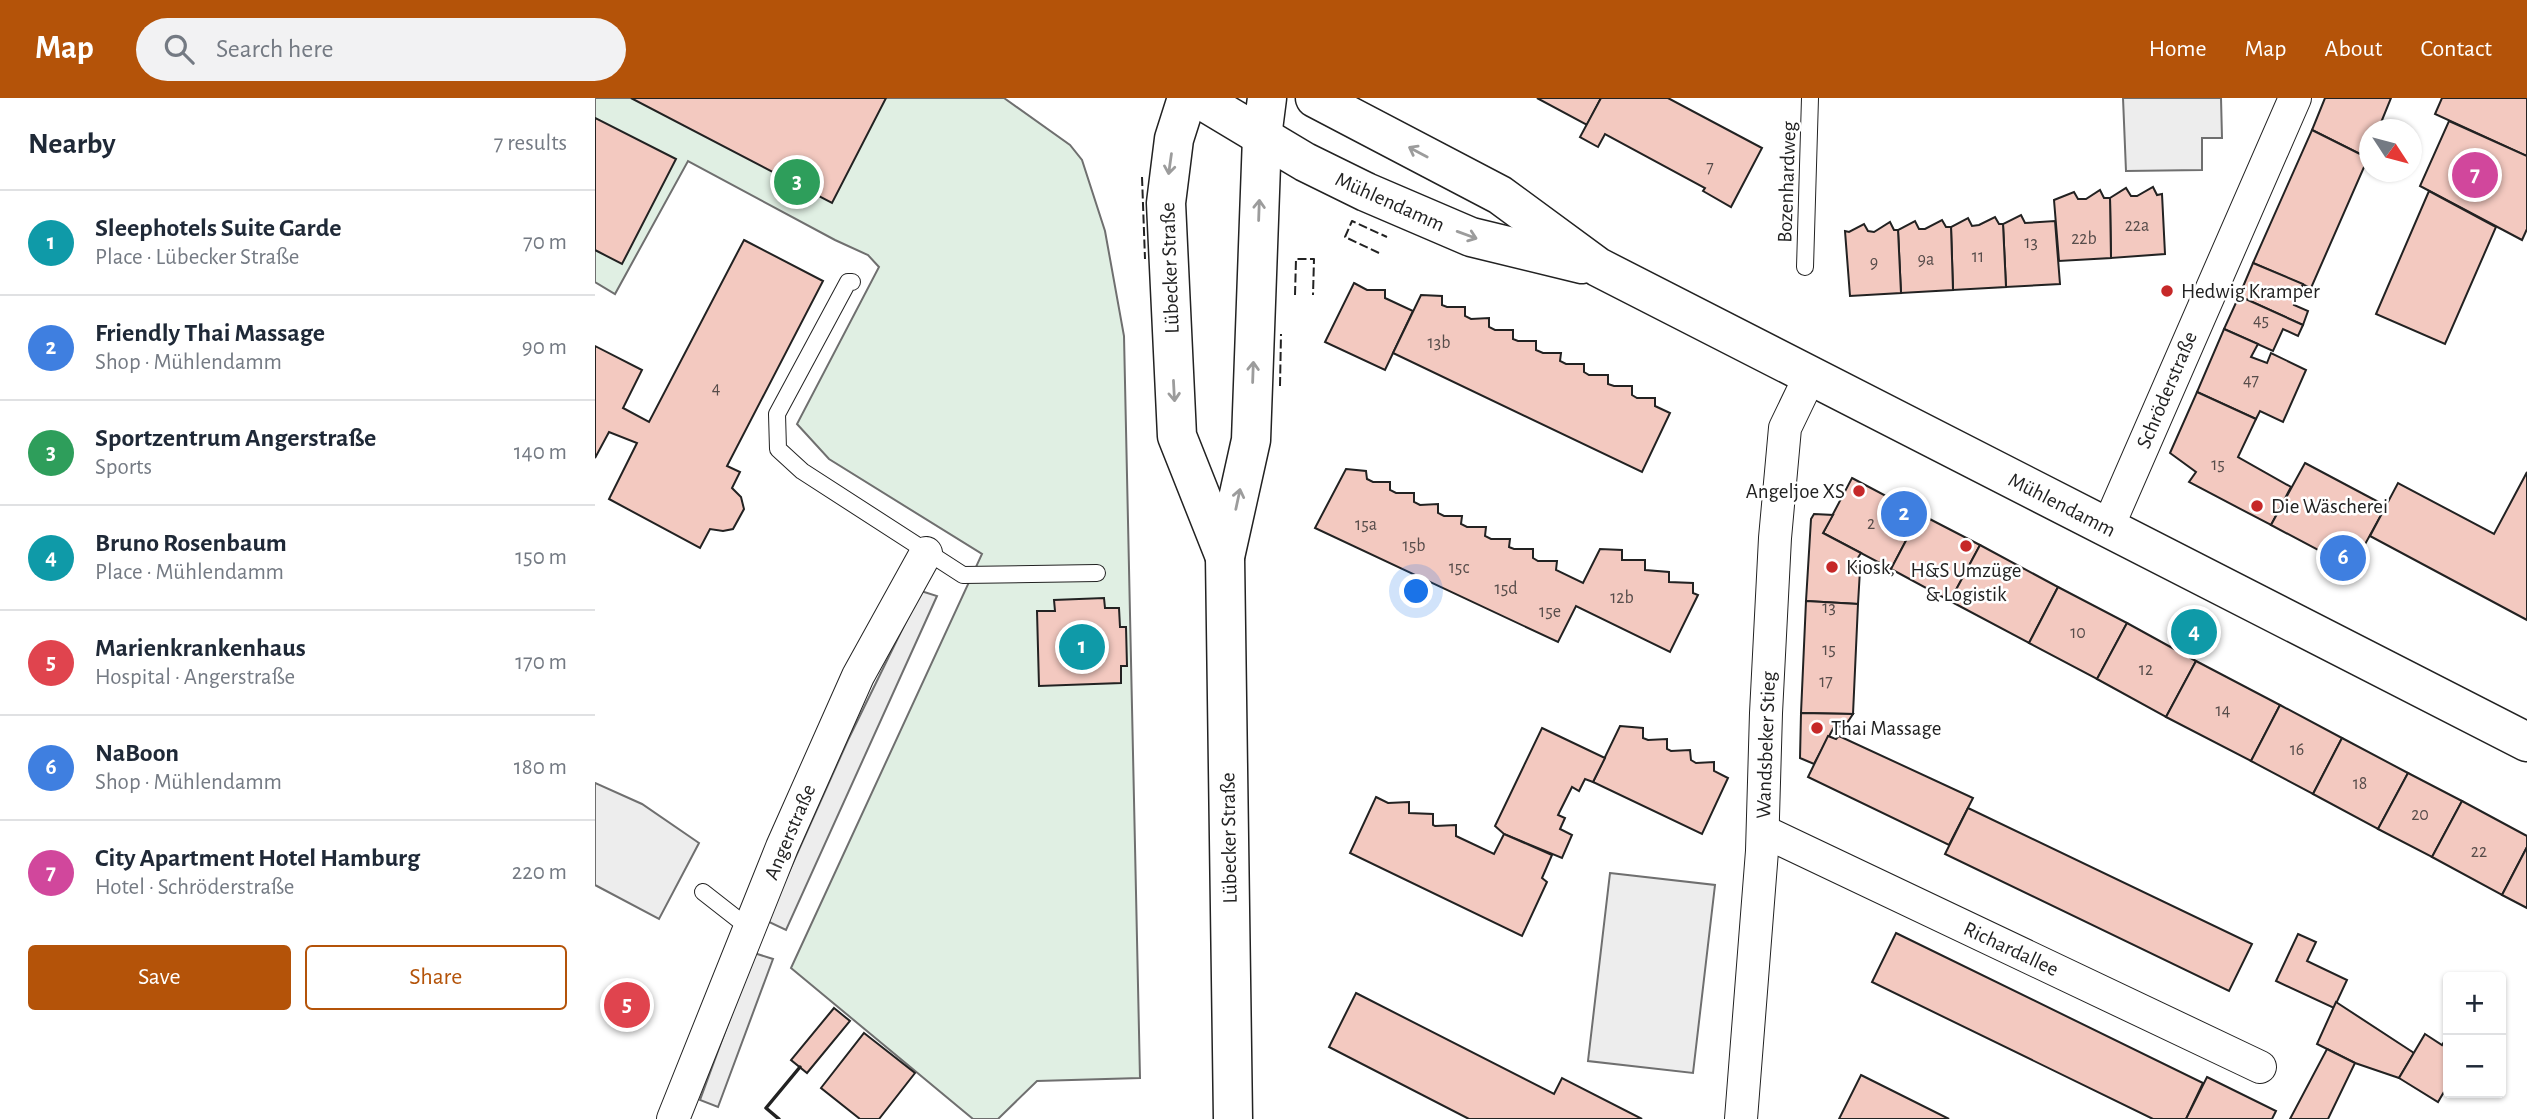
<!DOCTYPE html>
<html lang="en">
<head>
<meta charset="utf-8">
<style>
	:root { --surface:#fff; --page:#f2f2f3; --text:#1f2937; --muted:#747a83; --line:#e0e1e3; --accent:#b45309 }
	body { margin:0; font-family:"Alegreya Sans",sans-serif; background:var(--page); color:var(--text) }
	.controls { position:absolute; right:21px; bottom:21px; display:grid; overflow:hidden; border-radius:7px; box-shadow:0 2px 5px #0004 }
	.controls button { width:63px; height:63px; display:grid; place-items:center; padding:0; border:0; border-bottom:2px solid var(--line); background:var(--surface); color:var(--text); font:35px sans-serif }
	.compass { position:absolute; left:1764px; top:21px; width:63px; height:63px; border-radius:50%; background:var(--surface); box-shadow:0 2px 5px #0004; rotate:126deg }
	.you { position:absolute; left:822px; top:494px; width:24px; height:24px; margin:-18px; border:5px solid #fff; border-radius:50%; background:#1a73e8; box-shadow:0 0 0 10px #1a73e833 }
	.badge { display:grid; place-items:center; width:46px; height:46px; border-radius:50%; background:var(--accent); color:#fff; font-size:23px; font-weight:700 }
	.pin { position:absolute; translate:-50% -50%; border:4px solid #fff; box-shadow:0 2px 7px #0006 }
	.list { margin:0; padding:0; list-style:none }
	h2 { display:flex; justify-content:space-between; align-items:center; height:91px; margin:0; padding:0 28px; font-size:30px }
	h2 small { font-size:23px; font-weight:400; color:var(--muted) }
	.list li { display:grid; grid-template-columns:46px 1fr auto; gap:21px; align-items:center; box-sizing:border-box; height:105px; padding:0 28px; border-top:2px solid var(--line) }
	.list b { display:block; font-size:26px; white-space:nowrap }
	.list p { margin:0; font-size:23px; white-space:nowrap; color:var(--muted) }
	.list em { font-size:23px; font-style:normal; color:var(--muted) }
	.actions { display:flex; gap:14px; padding:21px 28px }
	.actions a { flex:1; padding:16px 0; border:2px solid var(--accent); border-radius:7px; text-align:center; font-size:24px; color:var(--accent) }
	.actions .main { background:var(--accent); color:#fff }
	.icon { flex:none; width:38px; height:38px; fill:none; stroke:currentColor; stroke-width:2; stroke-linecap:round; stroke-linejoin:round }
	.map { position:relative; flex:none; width:1932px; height:1021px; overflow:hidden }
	header { display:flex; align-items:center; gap:42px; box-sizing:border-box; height:98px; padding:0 35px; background:var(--accent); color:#fff }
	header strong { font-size:33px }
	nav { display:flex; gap:38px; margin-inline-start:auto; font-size:24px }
	.search { width:490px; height:63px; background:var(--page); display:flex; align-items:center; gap:18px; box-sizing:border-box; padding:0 24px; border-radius:38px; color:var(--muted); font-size:26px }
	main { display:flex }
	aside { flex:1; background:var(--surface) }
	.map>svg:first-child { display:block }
</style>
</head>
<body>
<header>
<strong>Map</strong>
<div class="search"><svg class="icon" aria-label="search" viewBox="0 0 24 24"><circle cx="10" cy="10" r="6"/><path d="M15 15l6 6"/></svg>Search here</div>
<nav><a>Home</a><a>Map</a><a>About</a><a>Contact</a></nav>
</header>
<main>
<aside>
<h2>Nearby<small>7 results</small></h2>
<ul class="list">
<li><span class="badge" style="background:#0f9aa8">1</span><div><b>Sleephotels Suite Garde</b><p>Place · Lübecker Straße</p></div><em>70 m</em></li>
<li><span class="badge" style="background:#3f7fe0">2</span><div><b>Friendly Thai Massage</b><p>Shop · Mühlendamm</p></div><em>90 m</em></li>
<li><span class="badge" style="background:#2e9e5b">3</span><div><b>Sportzentrum Angerstraße</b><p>Sports</p></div><em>140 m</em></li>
<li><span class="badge" style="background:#0f9aa8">4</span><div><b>Bruno Rosenbaum</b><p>Place · Mühlendamm</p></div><em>150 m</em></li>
<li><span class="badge" style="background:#e0444e">5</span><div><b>Marienkrankenhaus</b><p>Hospital · Angerstraße</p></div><em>170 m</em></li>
<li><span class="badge" style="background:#3f7fe0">6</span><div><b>NaBoon</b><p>Shop · Mühlendamm</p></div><em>180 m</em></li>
<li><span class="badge" style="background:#d1479c">7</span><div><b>City Apartment Hotel Hamburg</b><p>Hotel · Schröderstraße</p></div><em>220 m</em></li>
</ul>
<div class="actions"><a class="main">Save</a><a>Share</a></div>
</aside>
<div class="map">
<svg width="1932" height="1021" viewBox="0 0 1932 1021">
	<rect width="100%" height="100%" fill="#fff"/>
	<!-- green -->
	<path fill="#e0efe3" stroke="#6f6f6f" stroke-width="2" d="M 0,0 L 409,0 L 475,47 L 487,62 L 510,133 L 529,238 L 545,980 L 442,983 L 403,1021 L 378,1021 L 196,870 L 387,456 L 234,361 L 202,326 L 284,169 L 273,157 L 240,142 L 93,63 L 20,196 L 0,184 Z"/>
	<!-- parking -->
	<g fill="#ededed" stroke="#6f6f6f" stroke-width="2">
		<path d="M 1528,0 L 1626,0 L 1627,40 L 1607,40 L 1607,72 L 1531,73 Z"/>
		<path d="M 326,493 L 342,498 L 191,832 L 172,823 L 253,642 Z"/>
		<path d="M 0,685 L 47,706 L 104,745 L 64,821 L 0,787 Z"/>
		<path d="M 1015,775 L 1120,787 L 1098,975 L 993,963 Z"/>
		<path d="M 159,855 L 178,861 L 123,1009 L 105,1002 Z"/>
	</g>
	<!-- building -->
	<g fill="#f3c9c0" stroke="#222" stroke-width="2">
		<path d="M 36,0 L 291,0 L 237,105 Z"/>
		<path d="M 942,0 L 1006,0 L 992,27 Z"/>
		<path d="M 1006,0 L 1073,0 L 1167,50 L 1136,109 L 1108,93 L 1110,90 L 1010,36 L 1003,49 L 985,39 Z"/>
		<path d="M 1730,0 L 1796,0 L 1783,32 L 1774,32 L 1774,50 L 1771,59 L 1717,32 Z"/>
		<path d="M 1847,0 L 1932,0 L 1932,58 L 1840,16 Z"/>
		<path d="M 0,20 L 81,61 L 27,166 L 0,152 Z"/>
		<path d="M 1854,23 L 1932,58 L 1932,131 L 1927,142 L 1825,88 Z"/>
		<path d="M 1717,32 L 1773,60 L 1716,190 L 1658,165 Z"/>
		<path d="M 1558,89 L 1562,97 L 1567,96 L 1570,156 L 1516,160 L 1515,100 L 1531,90 L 1536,98 L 1542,98 Z"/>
		<path d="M 1505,92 L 1509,100 L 1515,100 L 1516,160 L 1464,163 L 1459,102 L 1479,94 L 1483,101 L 1491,101 Z"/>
		<path d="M 1834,93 L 1901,129 L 1850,246 L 1781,216 Z"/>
		<path d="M 1426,117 L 1430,125 L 1460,123 L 1465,186 L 1411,189 L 1408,126 Z"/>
		<path d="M 1400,119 L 1404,126 L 1408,126 L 1411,189 L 1358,192 L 1356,129 L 1373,120 L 1377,128 L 1384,127 Z"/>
		<path d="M 1347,122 L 1351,129 L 1356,129 L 1358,192 L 1306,195 L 1303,132 L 1320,123 L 1324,131 L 1330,131 Z"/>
		<path d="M 1295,124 L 1299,132 L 1303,132 L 1306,195 L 1255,198 L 1250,133 L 1254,134 L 1269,126 L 1273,133 L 1279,134 Z"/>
		<path d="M 149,142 L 228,183 L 132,368 L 145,374 L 137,390 L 146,399 L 149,411 L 138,431 L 128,433 L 115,431 L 105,450 L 14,401 L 42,345 L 14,334 L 0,360 L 0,248 L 47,272 L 28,310 L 54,324 Z"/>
		<path d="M 1658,165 L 1708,186 L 1699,207 L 1713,213 L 1708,227 L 1644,198 Z"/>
		<path d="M 759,185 L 772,192 L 790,192 L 790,200 L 818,213 L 790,272 L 730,244 Z"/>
		<path d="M 826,197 L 847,198 L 847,207 L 852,209 L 870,209 L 870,218 L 876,221 L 894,220 L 894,229 L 900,232 L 918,232 L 918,241 L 923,243 L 941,243 L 941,252 L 948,255 L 966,255 L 965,263 L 971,266 L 989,266 L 989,274 L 994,277 L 1013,277 L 1013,286 L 1019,288 L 1037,288 L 1037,297 L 1042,300 L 1060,300 L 1060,308 L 1075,315 L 1047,374 L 798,255 Z"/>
		<path d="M 1644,198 L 1708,227 L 1703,238 L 1688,231 L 1678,253 L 1629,231 Z"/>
		<path d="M 1629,231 L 1663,246 L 1656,259 L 1672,265 L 1676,255 L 1711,272 L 1688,324 L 1665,313 L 1661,321 L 1602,294 Z"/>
		<path d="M 1602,294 L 1661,321 L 1643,359 L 1696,389 L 1676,427 L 1594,384 L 1601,374 L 1575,355 Z"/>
		<path d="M 1710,365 L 1791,408 L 1757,470 L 1676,427 Z"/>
		<path d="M 751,371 L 771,373 L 772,381 L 778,384 L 795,384 L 795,392 L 801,395 L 819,395 L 819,404 L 825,407 L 843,406 L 843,415 L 849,418 L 867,418 L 866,426 L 872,429 L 891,429 L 890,438 L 896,441 L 915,441 L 914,449 L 919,451 L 938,451 L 938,460 L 943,463 L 962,463 L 961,472 L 988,485 L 1005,451 L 1027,452 L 1027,462 L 1050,462 L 1050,472 L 1074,474 L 1074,484 L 1098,485 L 1098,495 L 1103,497 L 1075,554 L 981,508 L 963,544 L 720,430 Z"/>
		<path d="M 1932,374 L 1932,522 L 1775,438 L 1803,385 L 1899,436 Z"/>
		<path d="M 1257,380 L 1325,416 L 1296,471 L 1228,435 Z"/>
		<path d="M 1219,416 L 1238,417 L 1228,435 L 1266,455 L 1259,466 L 1265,472 L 1263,506 L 1211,503 L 1216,421 Z"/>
		<path d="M 1325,416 L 1385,447 L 1355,503 L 1296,471 Z"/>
		<path d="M 1385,447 L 1463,489 L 1434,545 L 1355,503 Z"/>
		<path d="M 1463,489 L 1532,525 L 1502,581 L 1434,545 Z"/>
		<path d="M 509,500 L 510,510 L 524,510 L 525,529 L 531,529 L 532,568 L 526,568 L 526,585 L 444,588 L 442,513 L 460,513 L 459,502 Z"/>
		<path d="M 1211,503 L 1263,506 L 1258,616 L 1206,615 Z"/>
		<path d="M 1532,525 L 1601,563 L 1571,619 L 1502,581 Z"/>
		<path d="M 1601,563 L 1685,607 L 1656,663 L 1571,619 Z"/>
		<path d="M 1685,607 L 1747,640 L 1718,696 L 1656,663 Z"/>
		<path d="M 1206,615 L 1258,616 L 1250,628 L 1239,629 L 1219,666 L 1205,660 Z"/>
		<path d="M 1025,628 L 1048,630 L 1048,640 L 1053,642 L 1072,641 L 1072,651 L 1076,653 L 1095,652 L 1096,662 L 1101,665 L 1119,664 L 1119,673 L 1133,680 L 1107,736 L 998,684 Z"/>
		<path d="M 947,630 L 1010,660 L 998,684 L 990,681 L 984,693 L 977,689 L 963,717 L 970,720 L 965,731 L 977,737 L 967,760 L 909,736 L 900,728 Z"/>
		<path d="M 1233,638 L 1241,641 L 1244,638 L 1378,700 L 1354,747 L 1213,679 Z"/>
		<path d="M 1747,640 L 1813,675 L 1783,731 L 1718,696 Z"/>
		<path d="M 1813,675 L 1867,703 L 1837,759 L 1783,731 Z"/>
		<path d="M 781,699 L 793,705 L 814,704 L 814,715 L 838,716 L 838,727 L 840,728 L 861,727 L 861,738 L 899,756 L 909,736 L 957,757 L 947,780 L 952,784 L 927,838 L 755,755 Z"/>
		<path d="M 1867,703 L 1932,738 L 1932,749 L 1907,797 L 1837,759 Z"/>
		<path d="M 1373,710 L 1657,846 L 1634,893 L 1350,756 Z"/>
		<path d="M 1932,749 L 1932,810 L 1907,797 Z"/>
		<path d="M 1301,835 L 1608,985 L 1591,1021 L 1558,1021 L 1277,884 Z"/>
		<path d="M 1703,836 L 1721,844 L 1712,863 L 1752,882 L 1739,910 L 1681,883 Z"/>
		<path d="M 761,895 L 959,996 L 967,980 L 1047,1021 L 874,1021 L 734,949 Z"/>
		<path d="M 1741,904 L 1819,955 L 1804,980 L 1760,965 L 1722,946 Z"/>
		<path d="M 239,910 L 255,923 L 212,975 L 196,962 Z"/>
		<path d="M 269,935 L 320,975 L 284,1021 L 265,1021 L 226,990 Z"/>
		<path d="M 1830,936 L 1847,947 L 1852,939 L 1853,940 L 1853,987 L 1843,1004 L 1804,980 Z"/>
		<path d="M 1732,951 L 1760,965 L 1733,1021 L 1695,1021 Z"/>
		<path d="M 1266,977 L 1354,1021 L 1244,1021 Z"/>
		<path d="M 1612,979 L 1681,1013 L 1677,1021 L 1591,1021 Z"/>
	</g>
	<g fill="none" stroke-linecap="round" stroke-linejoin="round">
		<defs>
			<g id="lane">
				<path d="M 1210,169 L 1215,0"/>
				<path d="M 257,184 L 253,184 L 182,316 L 183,351 L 207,373 L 368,477 L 502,475"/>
				<path d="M 108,794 L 154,830"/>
			</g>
			<g id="street">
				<path d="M 1512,431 L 1700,0"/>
				<path d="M 1168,733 L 1665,969"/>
				<path d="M 78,1021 L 187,749 L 263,578 L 331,455"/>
				<path d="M 1146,1021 L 1167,753 L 1171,615 L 1180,440 L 1190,330 L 1215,278"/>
			</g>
			<g id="secondary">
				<path d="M 603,0 L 710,64 L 771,94 L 876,139 L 987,166"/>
				<path d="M 720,0 L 905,97 L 1003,169 L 1932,644"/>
			</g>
			<g id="primary">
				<path d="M 592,0 L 579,41 L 571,105 L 582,338 L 630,459"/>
				<path d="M 638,1021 L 630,459 L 656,342 L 667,39 L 672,0"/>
			</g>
		</defs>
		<!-- lane casing -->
		<use href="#lane" stroke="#222" stroke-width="18"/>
		<!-- street casing -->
		<use href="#street" stroke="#222" stroke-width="34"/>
		<!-- secondary casing -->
		<use href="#secondary" stroke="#222" stroke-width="41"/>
		<!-- primary casing -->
		<use href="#primary" stroke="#222" stroke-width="41"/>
		<!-- lane -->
		<use href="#lane" stroke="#fff" stroke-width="16"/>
		<!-- street -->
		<use href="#street" stroke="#fff" stroke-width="32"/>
		<!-- secondary -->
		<use href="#secondary" stroke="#fff" stroke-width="38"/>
		<!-- primary -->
		<use href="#primary" stroke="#fff" stroke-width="38"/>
		<!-- fence -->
		<g stroke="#222" stroke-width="2" stroke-dasharray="9 3.5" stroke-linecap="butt">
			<path d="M 547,79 L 550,161"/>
			<path d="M 784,155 L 750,139 L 757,123 L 792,139"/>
			<path d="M 700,197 L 701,161 L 719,161 L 718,197"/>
			<path d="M 685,288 L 686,236"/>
		</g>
		<!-- wall -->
		<path stroke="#222" stroke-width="3.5" d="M 184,1021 L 171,1010 L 205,969"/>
	</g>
	<!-- one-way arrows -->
	<defs><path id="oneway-shaft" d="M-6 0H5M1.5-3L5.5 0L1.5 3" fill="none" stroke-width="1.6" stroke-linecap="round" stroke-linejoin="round" transform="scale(1.75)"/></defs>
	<g stroke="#9c9c9c">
		<use href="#oneway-shaft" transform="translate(823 54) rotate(-152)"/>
		<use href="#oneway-shaft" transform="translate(575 66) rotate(98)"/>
		<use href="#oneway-shaft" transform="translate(664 112) rotate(-88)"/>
		<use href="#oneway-shaft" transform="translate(872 137) rotate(20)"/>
		<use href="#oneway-shaft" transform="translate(658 274) rotate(-88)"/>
		<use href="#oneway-shaft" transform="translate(579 293) rotate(87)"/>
		<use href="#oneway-shaft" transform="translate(643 401) rotate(-78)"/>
	</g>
	<!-- markers -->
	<g fill="#c62828" stroke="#fff" stroke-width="2.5">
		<circle cx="1572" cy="193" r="7"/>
		<circle cx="1264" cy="393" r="7"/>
		<circle cx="1662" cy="408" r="7"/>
		<circle cx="1371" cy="448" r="7"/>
		<circle cx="1237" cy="469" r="7"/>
		<circle cx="1222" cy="630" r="7"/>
	</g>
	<g text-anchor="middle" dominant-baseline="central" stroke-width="5" stroke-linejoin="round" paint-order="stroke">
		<!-- number labels -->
		<g font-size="18" fill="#564c4a">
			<text x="1115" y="70">7</text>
			<text x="1542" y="128">22a</text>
			<text x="1489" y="141">22b</text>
			<text x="1436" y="145">13</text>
			<text x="1383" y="159">11</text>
			<text x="1331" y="162">9a</text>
			<text x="1279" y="165">9</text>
			<text x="1666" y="223">45</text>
			<text x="844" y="245">13b</text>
			<text x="1656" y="283">47</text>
			<text x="121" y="291">4</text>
			<text x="1623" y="367">15</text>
			<text x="1276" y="426">2</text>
			<text x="771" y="427">15a</text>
			<text x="819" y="448">15b</text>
			<text x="864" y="470">15c</text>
			<text x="911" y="491">15d</text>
			<text x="1027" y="500">12b</text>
			<text x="1234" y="510">13</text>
			<text x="955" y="514">15e</text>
			<text x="1483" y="535">10</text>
			<text x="1234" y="552">15</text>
			<text x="1551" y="572">12</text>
			<text x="1231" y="584">17</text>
			<text x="1628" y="613">14</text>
			<text x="1702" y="652">16</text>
			<text x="1765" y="686">18</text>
			<text x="1825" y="717">20</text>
			<text x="1884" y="754">22</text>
		</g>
		<!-- street labels -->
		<g font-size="21" fill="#222" stroke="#fff">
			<text transform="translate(1192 84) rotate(-88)">Bozenhardweg</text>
			<text transform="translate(795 104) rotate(24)">Mühlendamm</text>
			<text transform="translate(575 170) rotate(-92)">Lübecker Straße</text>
			<text transform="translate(1572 292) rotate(-67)">Schröderstraße</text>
			<text transform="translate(1467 407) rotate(27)">Mühlendamm</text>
			<text transform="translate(1171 647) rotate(-88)">Wandsbeker Stieg</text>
			<text transform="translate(195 734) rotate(-67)">Angerstraße</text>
			<text transform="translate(634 740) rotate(-91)">Lübecker Straße</text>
			<text transform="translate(1416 851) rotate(25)">Richardallee</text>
		</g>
		<!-- poi labels -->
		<g font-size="21" fill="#222" stroke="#fff" text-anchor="start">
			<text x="1586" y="193">Hedwig Kramper</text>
			<text x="1250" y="393" text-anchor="end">Angeljoe XS</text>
			<text x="1676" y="408">Die Wäscherei</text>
			<text x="1251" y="469">Kiosk,</text>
			<text x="1371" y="472" text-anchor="middle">H&amp;S Umzüge<tspan x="1371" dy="24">&amp; Logistik</tspan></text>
			<text x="1236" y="630">Thai Massage</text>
		</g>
	</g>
</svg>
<div class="controls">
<button>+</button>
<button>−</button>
</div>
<svg class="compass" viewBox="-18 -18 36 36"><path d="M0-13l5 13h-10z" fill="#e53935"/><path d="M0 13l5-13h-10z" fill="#747a83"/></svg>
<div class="you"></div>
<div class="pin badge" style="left:487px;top:549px;background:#0f9aa8">1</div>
<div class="pin badge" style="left:1309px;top:416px;background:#3f7fe0">2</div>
<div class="pin badge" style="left:202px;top:84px;background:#2e9e5b">3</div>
<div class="pin badge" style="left:1599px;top:534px;background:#0f9aa8">4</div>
<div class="pin badge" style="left:32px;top:907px;background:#e0444e">5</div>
<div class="pin badge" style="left:1748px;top:460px;background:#3f7fe0">6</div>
<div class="pin badge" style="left:1880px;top:77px;background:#d1479c">7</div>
</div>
</main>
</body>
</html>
